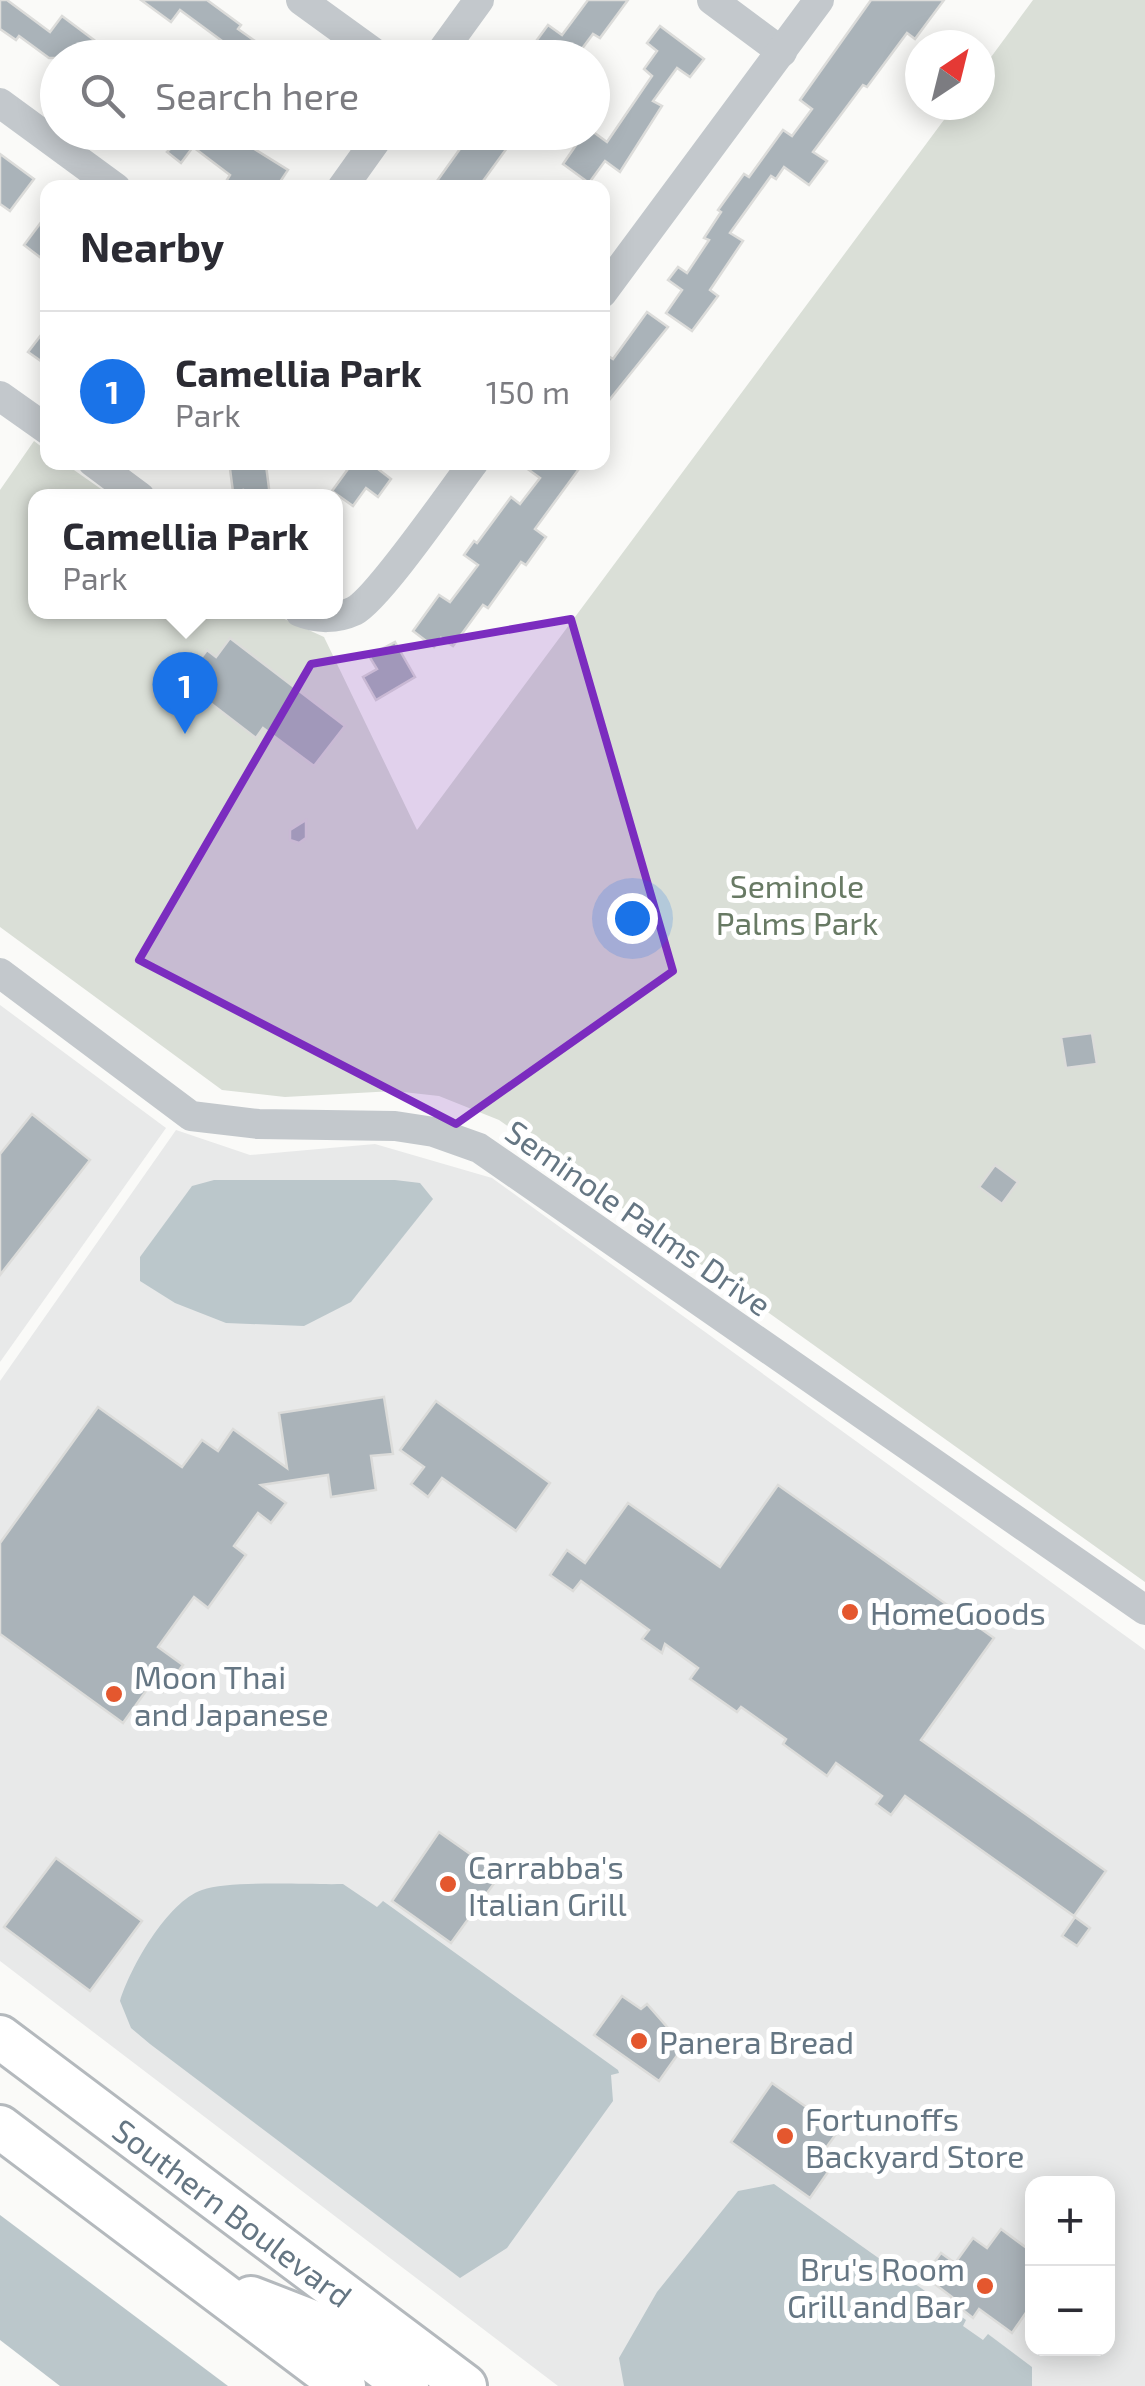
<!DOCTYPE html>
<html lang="en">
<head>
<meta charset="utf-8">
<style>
	:root { --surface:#fff; --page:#f2f2f3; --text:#2b2b33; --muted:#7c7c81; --line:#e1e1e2; --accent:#1a73e8 }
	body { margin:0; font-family:"Exo 2",sans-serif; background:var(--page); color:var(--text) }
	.controls { position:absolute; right:30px; bottom:30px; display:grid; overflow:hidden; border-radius:20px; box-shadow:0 5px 25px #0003 }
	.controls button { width:90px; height:90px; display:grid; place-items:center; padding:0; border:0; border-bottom:2px solid var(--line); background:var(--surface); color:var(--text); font:50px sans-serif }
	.compass { position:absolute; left:905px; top:30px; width:90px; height:90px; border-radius:50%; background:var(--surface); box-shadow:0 5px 25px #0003; rotate:35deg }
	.you { position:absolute; left:632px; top:918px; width:35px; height:35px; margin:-25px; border:8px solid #fff; border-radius:50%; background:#1a73e8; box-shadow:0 0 0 15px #1a73e833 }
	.badge { display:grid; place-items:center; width:65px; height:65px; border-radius:50%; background:var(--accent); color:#fff; font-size:32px; font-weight:700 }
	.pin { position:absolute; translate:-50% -82px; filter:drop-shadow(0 2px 5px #0008) }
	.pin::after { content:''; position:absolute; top:52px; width:35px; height:30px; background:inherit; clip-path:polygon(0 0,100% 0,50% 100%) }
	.popup { position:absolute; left:28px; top:489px; width:315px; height:130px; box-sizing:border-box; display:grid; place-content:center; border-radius:20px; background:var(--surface); filter:drop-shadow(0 2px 8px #0005); font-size:32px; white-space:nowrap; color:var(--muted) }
	.popup b { font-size:38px; color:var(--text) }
	.popup::after { content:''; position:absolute; left:50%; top:100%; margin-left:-20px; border:20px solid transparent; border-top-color:var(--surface) }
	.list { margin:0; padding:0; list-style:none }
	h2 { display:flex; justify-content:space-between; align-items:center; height:130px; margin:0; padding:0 40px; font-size:42px }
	h2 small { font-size:32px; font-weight:400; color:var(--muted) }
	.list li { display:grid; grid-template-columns:65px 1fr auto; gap:30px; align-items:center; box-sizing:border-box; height:160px; padding:0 40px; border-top:2px solid var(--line) }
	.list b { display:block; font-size:38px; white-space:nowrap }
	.list p { margin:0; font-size:32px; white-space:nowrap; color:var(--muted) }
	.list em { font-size:32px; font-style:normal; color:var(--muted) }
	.icon { flex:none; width:55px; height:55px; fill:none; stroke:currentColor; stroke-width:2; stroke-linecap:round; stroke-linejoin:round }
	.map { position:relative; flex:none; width:1145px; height:2386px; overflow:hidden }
	.search { position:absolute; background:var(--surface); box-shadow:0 5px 25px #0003; left:40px; top:40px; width:570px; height:110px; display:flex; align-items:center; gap:25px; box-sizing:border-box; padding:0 35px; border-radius:55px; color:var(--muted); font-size:38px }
	.panel { position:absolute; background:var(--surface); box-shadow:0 5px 25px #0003; left:40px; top:180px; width:570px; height:290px; border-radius:20px }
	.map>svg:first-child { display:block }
</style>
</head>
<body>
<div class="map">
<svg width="1145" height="2386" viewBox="0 0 1145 2386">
	<rect width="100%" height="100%" fill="#fafaf8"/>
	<!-- built -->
	<g fill="#e8e9e9" fill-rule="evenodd">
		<path d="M 0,1005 L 166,1128 L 0,1362 Z"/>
		<path d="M 176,1130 L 250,1155 L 375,1144 L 492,1178 L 1145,1650 L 1145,2386 L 558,2386 L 0,1961 L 0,1381 ZM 1032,2184 L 1108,2184 L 1108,2348 L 1032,2348 Z"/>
	</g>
	<!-- green -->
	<path fill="#dadfd7" d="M 1033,0 L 1145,0 L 1145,1582 L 499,1120 L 439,1096 L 394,1091 L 285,1097 L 222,1090 L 0,927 L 0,490 L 34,441 L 47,451 L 48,462 L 64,463 L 111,496 L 35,497 L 35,612 L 269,612 L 324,637 L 417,830 L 955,105 L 980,105 L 980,72 Z"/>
	<!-- water -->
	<g fill="#bbc7cb">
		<path d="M 214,1180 L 395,1180 L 420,1183 L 433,1199 L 351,1302 L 304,1326 L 226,1323 L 175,1303 L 140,1281 L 140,1257 L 192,1186 Z"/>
		<path d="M 343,1884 L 377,1907 L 383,1901 L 618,2070 L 619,2073 L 611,2075 L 613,2101 L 507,2248 L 460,2278 L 150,2044 L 131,2028 L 120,2001 C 130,1968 167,1902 202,1890 C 231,1880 310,1885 343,1884 Z"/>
		<path d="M 774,2184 L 966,2320 L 963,2326 L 983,2340 L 988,2334 L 1032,2367 L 1032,2386 L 624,2386 L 619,2358 L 657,2292 L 738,2191 Z"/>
		<path d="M 0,2215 L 228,2386 L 60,2386 L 0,2340 Z"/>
	</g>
	<!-- building -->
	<g fill="#aab3b9" stroke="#dcdcda" stroke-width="2.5">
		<path d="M 0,0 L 7,0 L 50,32 L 62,16 L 118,58 L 49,58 L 19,36 L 16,40 L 0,29 Z"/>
		<path d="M 141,0 L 207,0 L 241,25 L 238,29 L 279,58 L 227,58 L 233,49 L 180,10 L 171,22 Z"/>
		<path d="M 588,0 L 628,0 L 600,38 L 593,34 L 575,58 L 552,58 L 534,44 L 548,25 L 562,35 Z"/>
		<path d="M 871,0 L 944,0 L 915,39 L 907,33 L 867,87 L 863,85 L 813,152 L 827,161 L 809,185 L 784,167 L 776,179 L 771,176 L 730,233 L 743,241 L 710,290 L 718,296 L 692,331 L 666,313 L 682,290 L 668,280 L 678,267 L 687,273 L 709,240 L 704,238 L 721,212 L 718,210 L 744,174 L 749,177 L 783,130 L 792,136 L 812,109 L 800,100 Z"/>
		<path d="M 660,26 L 704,59 L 690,77 L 677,68 L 653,101 L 662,106 L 620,172 L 605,161 L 589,183 L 563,164 L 585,132 L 592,131 L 607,142 L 652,76 L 644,69 L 657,51 L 647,43 Z"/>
		<path d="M 147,132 L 227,132 L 288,170 L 276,188 L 222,188 L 230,175 L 193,147 L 181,163 L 167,152 L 170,149 Z"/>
		<path d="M 472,132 L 500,132 L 512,141 L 478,188 L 432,188 Z"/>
		<path d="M 0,154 L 34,179 L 10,211 L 0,204 Z"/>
		<path d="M 48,213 L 48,248 L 41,258 L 24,245 Z"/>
		<path d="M 647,312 L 668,327 L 602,409 L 602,352 L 613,359 Z"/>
		<path d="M 48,326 L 48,366 L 28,352 Z"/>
		<path d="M 353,462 L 369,462 L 391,479 L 378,497 L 366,488 L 353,506 L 332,491 Z"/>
		<path d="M 518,462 L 584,462 L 535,529 L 546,537 L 526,565 L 521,562 L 488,608 L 483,605 L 453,646 L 441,638 L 434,647 L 413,631 L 439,595 L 450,602 L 478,565 L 464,555 L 474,541 L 477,543 L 511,497 L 520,504 L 540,478 Z"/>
		<path d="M 266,465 L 270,496 L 244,496 L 243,490 L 233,492 L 230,469 Z"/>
		<path d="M 230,638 L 345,726 L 314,766 L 263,728 L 256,738 L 183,682 L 207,650 L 216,657 Z"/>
		<path d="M 395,642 L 415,677 L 376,700 L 363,677 L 377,669 L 369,656 Z"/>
		<path d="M 306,820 L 306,838 L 299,843 L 290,840 L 290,830 Z"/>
		<path d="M 1092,1033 L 1097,1064 L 1066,1068 L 1061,1037 Z"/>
		<path d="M 32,1114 L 90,1160 L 0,1275 L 0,1154 Z"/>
		<path d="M 995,1165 L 1018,1182 L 1002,1204 L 979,1187 Z"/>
		<path d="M 384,1397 L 393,1454 L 371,1456 L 376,1490 L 331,1497 L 328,1475 L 261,1485 L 286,1503 L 271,1523 L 258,1513 L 234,1546 L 246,1555 L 208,1608 L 194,1597 L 158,1647 L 183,1665 L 163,1692 L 151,1684 L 123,1723 L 0,1634 L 0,1543 L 98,1407 L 182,1467 L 202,1440 L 218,1451 L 233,1429 L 287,1468 L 279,1413 Z"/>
		<path d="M 436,1401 L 550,1483 L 516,1531 L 442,1478 L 428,1497 L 411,1484 L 424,1467 L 400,1450 Z"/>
		<path d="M 778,1485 L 994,1638 L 921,1740 L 1106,1871 L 1074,1916 L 905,1796 L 891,1815 L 876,1804 L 882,1796 L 836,1763 L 827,1776 L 783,1744 L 786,1739 L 741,1707 L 737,1712 L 690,1679 L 698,1668 L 665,1644 L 662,1653 L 642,1639 L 649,1630 L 581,1581 L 573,1591 L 550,1575 L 567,1550 L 585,1563 L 628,1503 L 720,1567 Z"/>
		<path d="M 439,1832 L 500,1875 L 451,1943 L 392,1901 Z"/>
		<path d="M 56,1858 L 142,1921 L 90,1991 L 4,1927 Z"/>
		<path d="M 1075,1917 L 1090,1928 L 1077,1946 L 1062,1936 Z"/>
		<path d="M 622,1996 L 641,2009 L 647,2004 L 668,2028 L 664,2033 L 683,2047 L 659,2081 L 594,2035 Z"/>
		<path d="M 772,2083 L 839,2130 L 815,2163 L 828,2172 L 810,2198 L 731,2142 Z"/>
		<path d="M 1001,2229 L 1032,2252 L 1032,2304 L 1012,2333 L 979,2309 L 973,2318 L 950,2300 L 952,2297 L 924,2276 L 941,2253 L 955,2263 L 973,2238 L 987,2248 Z"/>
	</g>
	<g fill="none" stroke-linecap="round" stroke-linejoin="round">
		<defs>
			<g id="highway">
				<path d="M 0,2037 L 465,2386"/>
				<path d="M 0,2127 L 344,2386"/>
				<path d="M 251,2298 L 331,2329 L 407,2386"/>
			</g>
		</defs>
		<!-- highway casing -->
		<use href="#highway" stroke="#b4b9bd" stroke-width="48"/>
		<!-- minor -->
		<g stroke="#c3c8cc" stroke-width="30">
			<path d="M 301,0 L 381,58"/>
			<path d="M 712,0 L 782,52"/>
			<path d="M 437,58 L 479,0"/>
			<path d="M 0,103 L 116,188"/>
			<path d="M 342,188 L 382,132"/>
			<path d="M 602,293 L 819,0"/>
			<path d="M 0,396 L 48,430"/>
			<path d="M 93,462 L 140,497"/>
			<path d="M 300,612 C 317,619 337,619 354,611 C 378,599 452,491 474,462"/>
			<path d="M 0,973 L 191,1116 L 258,1124 L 395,1126 L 434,1132 L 479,1148 L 1145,1610"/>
		</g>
		<!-- highway -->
		<use href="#highway" stroke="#fff" stroke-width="42"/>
	</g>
	<!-- marked area -->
	<path fill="#7b2cbf" fill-opacity="0.2" stroke="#7b2cbf" stroke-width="8" stroke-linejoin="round" d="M 571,619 L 673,971 L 456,1124 L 139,960 L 311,664 Z"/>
	<!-- markers -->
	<g fill="#e4572e" stroke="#fff" stroke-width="4">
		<circle cx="850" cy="1612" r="10"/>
		<circle cx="114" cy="1694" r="10"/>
		<circle cx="448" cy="1884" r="10"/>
		<circle cx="639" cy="2041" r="10"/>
		<circle cx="785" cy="2136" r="10"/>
		<circle cx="985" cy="2286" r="10"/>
	</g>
	<g text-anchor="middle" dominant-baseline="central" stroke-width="10" stroke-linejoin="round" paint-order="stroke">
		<!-- park labels -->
		<g font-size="32" fill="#687a64" stroke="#fff">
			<text x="797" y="885">Seminole<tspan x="797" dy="37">Palms Park</tspan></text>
		</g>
		<!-- street labels -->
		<g font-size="32" fill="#657683" stroke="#fff">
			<text transform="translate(639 1217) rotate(35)">Seminole Palms Drive</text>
			<text transform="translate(233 2212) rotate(37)">Southern Boulevard</text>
		</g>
		<!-- poi labels -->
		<g font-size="32" fill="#657683" stroke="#fff" text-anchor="start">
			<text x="870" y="1612">HomeGoods</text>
			<text x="134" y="1676">Moon Thai<tspan x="134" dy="37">and Japanese</tspan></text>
			<text x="468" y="1866">Carrabba's<tspan x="468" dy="37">Italian Grill</tspan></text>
			<text x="659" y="2041">Panera Bread</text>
			<text x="805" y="2118">Fortunoffs<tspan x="805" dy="37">Backyard Store</tspan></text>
			<text x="965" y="2268" text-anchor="end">Bru's Room<tspan x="965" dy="37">Grill and Bar</tspan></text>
		</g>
	</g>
</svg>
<div class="controls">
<button>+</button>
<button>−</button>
</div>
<svg class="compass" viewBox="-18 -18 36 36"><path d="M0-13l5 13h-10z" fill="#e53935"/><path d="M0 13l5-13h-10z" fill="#7c7c81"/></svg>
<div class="you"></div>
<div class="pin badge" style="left:185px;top:734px">1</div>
<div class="popup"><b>Camellia Park</b>Park</div>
<div class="search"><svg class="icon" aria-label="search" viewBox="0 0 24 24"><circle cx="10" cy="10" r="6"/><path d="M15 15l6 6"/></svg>Search here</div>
<section class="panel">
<h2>Nearby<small></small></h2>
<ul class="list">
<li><span class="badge">1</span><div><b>Camellia Park</b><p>Park</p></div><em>150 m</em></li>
</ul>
</section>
</div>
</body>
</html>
